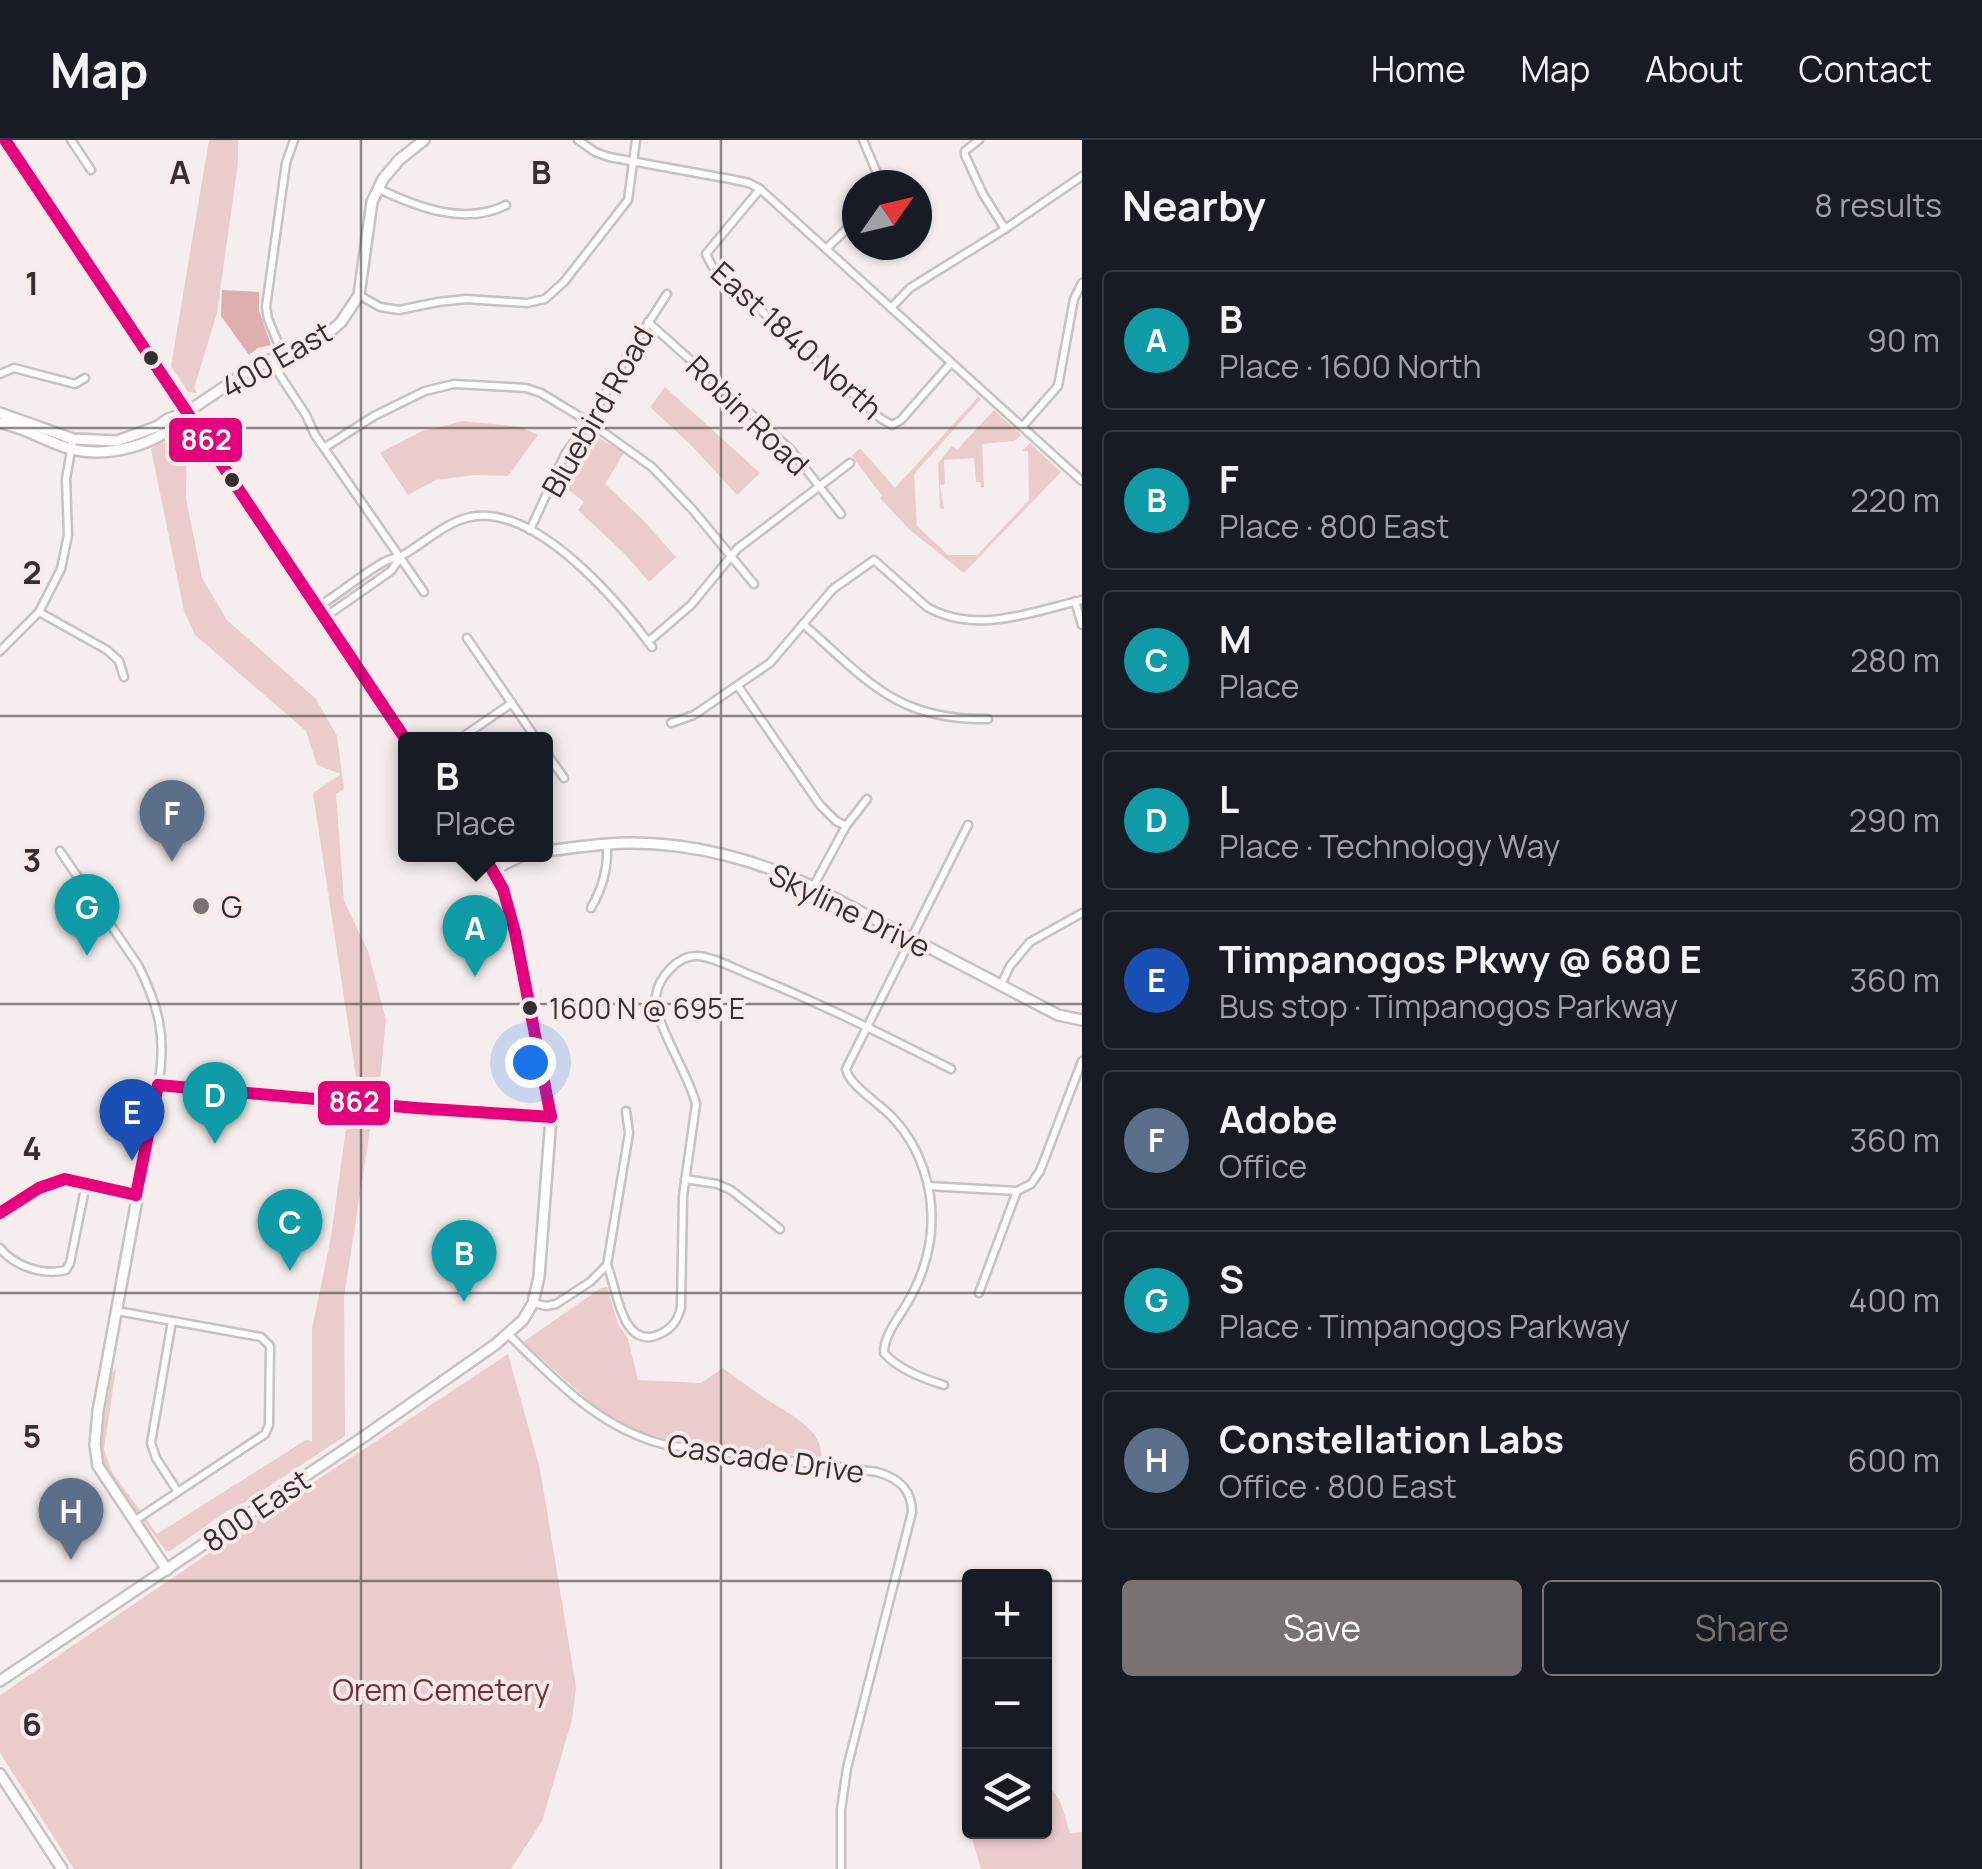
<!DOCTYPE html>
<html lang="en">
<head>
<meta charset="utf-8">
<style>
	:root { --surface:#171b24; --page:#20242c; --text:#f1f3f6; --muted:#9ea1a6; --line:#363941; --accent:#797272 }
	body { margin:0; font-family:Manrope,sans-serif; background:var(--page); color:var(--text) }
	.controls { position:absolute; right:30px; bottom:30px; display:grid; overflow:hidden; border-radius:10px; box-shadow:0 2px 8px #0004 }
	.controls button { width:90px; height:90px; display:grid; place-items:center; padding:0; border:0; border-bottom:2px solid var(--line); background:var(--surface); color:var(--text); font:50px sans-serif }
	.compass { position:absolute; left:842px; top:30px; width:90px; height:90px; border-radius:50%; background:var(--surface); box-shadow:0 2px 8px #0004; rotate:56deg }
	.you { position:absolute; left:530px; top:922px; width:35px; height:35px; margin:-25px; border:8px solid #fff; border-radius:50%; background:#1a73e8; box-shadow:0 0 0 15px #1a73e833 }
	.badge { display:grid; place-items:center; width:65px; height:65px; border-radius:50%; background:var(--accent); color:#fff; font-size:32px; font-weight:700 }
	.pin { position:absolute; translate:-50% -82px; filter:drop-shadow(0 2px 5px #0008) }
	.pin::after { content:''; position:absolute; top:52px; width:35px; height:30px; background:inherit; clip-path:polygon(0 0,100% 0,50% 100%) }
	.popup { position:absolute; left:398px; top:592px; width:155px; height:130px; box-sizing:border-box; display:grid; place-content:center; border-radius:10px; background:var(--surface); filter:drop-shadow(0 2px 8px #0005); font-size:32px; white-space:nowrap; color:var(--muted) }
	.popup b { font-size:38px; color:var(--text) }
	.popup::after { content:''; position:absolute; left:50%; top:100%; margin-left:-20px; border:20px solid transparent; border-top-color:var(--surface) }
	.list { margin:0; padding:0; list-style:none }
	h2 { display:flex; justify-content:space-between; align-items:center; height:130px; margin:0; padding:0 40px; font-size:42px }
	h2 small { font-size:32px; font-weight:400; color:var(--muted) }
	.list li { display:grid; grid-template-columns:65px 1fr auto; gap:30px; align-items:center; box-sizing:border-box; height:140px; margin:0 20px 20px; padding:0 20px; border:2px solid var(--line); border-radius:10px }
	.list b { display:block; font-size:38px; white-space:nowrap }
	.list p { margin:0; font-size:32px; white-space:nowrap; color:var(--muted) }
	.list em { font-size:32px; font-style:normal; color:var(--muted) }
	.actions { display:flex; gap:20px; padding:30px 40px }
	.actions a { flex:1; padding:22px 0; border:2px solid var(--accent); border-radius:10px; text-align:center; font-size:35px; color:var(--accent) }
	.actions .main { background:var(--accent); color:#fff }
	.icon { flex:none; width:55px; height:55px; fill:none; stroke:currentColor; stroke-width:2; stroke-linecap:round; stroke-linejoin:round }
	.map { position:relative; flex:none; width:1082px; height:1729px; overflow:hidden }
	header { display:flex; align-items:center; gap:60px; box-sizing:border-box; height:140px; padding:0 50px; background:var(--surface); border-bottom:2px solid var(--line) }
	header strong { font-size:48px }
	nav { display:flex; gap:55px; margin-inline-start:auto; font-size:35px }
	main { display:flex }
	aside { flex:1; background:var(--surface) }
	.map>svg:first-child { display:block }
</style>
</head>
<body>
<header>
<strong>Map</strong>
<nav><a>Home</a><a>Map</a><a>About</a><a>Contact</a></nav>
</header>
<main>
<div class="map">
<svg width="1082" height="1729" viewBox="0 0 1082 1729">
	<rect width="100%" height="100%" fill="#f6eeee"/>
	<!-- green -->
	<g fill="#eacccd">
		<path d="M 209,0 L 238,0 L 238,23 L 217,173 L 194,248 L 197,253 L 188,252 L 171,226 Z"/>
		<path d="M 665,247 L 760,333 L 737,355 L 693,307 L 650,267 Z"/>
		<path d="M 978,257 L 981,259 L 914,334 L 917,386 L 948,415 L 977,415 L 1029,360 L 1028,311 L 1022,311 L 1030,303 L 1061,332 L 964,433 L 910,390 L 880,358 L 882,356 L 852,316 L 860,308 L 895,348 Z"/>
		<path d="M 994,270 L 1021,295 L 1014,301 L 982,304 L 984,347 L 981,348 L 980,342 L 976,342 L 974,318 L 944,320 L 945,344 L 940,345 L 944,369 L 940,369 L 938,323 L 952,306 L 957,310 Z"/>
		<path d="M 463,281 L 521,287 L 538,295 L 508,336 L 475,335 L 436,340 L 408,355 L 380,313 L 420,292 Z"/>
		<path d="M 187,285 L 186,359 L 202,438 L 227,480 L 316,559 L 337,596 L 344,649 L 336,654 L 344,761 L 368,811 L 386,880 L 379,952 L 358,950 L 313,653 L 341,634 L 317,625 L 306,591 L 195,495 L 184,471 L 151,309 Z"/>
		<path d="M 590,292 L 624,313 L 605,344 L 642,379 L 676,417 L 649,442 L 626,415 L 578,370 L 584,362 L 559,342 Z"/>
		<path d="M 348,974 L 372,977 L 344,1157 L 345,1296 L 247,1361 L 227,1371 L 170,1411 L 166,1411 L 112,1339 L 102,1317 L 101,1296 L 112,1233 L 116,1229 L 104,1309 L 112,1332 L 157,1394 L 306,1300 L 312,1301 L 312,1189 L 331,1097 Z"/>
		<path d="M 607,1147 L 618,1184 L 628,1199 L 638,1240 L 701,1243 L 723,1228 C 736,1238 750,1247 763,1257 C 783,1271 825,1288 821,1318 L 675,1301 L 646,1294 L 616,1280 L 599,1270 L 523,1202 L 601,1148 Z"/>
		<path d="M 508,1214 L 540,1329 L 576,1547 L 572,1580 L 542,1681 L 511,1729 L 74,1729 L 0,1613 L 0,1555 L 305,1348 Z"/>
		<path d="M 1045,1646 C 1062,1653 1064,1676 1070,1693 L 1082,1692 L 1082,1729 L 981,1729 L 970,1692 L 1044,1692 Z"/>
	</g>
	<!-- water -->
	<path fill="#deaeb0" d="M 222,150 L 259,152 L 259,171 L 271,205 L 258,208 L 249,215 L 221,176 Z"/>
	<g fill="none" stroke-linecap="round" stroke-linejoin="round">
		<defs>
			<g id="street">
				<path d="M 71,0 L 91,30"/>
				<path d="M 578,0 L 595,12 L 609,17 L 730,39 L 749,43 L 760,49 L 1082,341"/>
				<path d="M 863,0 L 882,45"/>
				<path d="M 979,0 L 965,11 L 965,15 L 983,54 L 1005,89"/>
				<path d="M 379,49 C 417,67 465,86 506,65"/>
				<path d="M 760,49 L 706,114 L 712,126 L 880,278 L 892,285 L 901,280 L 951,223"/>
				<path d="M 826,109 L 857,79"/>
				<path d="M 359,155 L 380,167 L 399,170 L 438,162 L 466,159 L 527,163 L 545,159 L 564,142 L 628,60 L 636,0"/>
				<path d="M 891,168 L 910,148 L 1005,89 L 1082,36"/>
				<path d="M 648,182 L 790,309 L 841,374"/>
				<path d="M 284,217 L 268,179 L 266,167 L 286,23 L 294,0"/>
				<path d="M 270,220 L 306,275 L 315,295 L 424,452"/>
				<path d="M 0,234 L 14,228 L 75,244 L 85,238"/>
				<path d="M 1022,287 L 1058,246 L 1074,159 L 1082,143"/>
				<path d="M 324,308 L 374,276 L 425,251 L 454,244 L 526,248 L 541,253 L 589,282 L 652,327 L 692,369 L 754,444"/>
				<path d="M 530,390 L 565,314 L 589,282 L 624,221 L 667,154"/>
				<path d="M 1075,461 L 1082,485"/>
				<path d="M 318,467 C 340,453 360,436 382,423 C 389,419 397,418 403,415 C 426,402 444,383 470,377 C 536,364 617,460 652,507"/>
				<path d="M 39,472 L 107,510 L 119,521 L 124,537"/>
				<path d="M 325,477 L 391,431 L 400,418"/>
				<path d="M 803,484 C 866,539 896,581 988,579"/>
				<path d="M 467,498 L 537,600"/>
				<path d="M 648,502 L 691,465 L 737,409 L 850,323"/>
				<path d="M 0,511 L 39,472 L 61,429 L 68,395 L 66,339 L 73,299"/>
				<path d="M 738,546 L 820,665 L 836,681 L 846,686"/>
				<path d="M 671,583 L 694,575 L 770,523 L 833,449 L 874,420 L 927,467 C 976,495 1031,472 1082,460"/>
				<path d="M 458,600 L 512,563"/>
				<path d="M 545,611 L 564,638"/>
				<path d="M 60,711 L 138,825 C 159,867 167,898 158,945"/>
				<path d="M 813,747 L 846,686 L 867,659"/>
				<path d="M 591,768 C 603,747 608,728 607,704"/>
				<path d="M 1001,845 L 1010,826 L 1030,802 L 1082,773"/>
				<path d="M 685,1039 L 717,1044 L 731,1050 L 780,1089"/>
				<path d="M 928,1046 L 1017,1051 L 1031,1044 L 1040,1031 L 1082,921"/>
				<path d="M 0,1108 C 14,1126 43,1136 66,1130 L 70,1123 L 86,1044"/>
				<path d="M 607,1125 C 617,1148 621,1206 655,1196 C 670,1191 678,1182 681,1167 L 683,1056 L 696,964 C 689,934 653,882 656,856 C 658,838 678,815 697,816 C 714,817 733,828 748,834 C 818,862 884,895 951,929"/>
				<path d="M 979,1153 L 1017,1051"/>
				<path d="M 533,1163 L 546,1166 L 556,1164 L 590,1142 L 607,1125 L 629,993 L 626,971"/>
				<path d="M 117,1171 L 261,1197 L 270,1206 L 269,1285 L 265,1294 L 134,1381"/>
				<path d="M 172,1181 L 151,1303 L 156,1318 L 178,1352"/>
				<path d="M 509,1195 C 556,1241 600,1289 666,1305 L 877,1332 C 898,1338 912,1349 912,1372 L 847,1628 L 841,1670 L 841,1729"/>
				<path d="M 944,1245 C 924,1239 898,1229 884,1213 C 884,1195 898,1179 906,1165 C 931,1124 939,1077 924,1031 C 918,1012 907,993 893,978 C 881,964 849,946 846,929 L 968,685"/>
			</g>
			<g id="secondary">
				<path d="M 5,0 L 406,600"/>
				<path d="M 0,273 L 73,299 L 117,301 L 156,287 L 168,279 L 187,272 L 251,229 L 270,220 L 298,212 L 323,198 L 341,182 L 359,155 L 372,62 L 383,39 L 399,20 L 424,0"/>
				<path d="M 0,283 C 24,287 45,301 68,308 C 106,319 160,306 185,274"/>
				<path d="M 545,711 C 573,708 602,703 631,703 C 693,703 758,720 813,747 L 1058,875 L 1082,880"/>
				<path d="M 493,730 L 525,714"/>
				<path d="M 0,1073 C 19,1060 41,1042 65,1039 L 136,1055"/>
				<path d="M 167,1430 L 98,1326 L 95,1305 L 98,1271 L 158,945 L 416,968 L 551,977"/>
				<path d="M 0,1541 L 362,1298 L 496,1204 L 523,1180 L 533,1163 L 539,1137 L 551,977 L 515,792 L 503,749 L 483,714"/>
				<path d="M 0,1634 L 62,1729"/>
			</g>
		</defs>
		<!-- street casing -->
		<use href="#street" stroke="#c8c1c1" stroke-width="11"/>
		<!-- secondary casing -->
		<use href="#secondary" stroke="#c8c1c1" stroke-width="14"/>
		<!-- street -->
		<use href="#street" stroke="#fefcfc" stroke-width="6"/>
		<!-- secondary -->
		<use href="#secondary" stroke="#fefcfc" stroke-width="9"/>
		<defs>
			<g id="bus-1">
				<path d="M 5,0 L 406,600"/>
				<path d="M 483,714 L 503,749 L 515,792 L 551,977"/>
				<path d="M 158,945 L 416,968 L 551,977"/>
				<path d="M 136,1055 L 158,945"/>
				<path d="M 0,1073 L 39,1048 L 65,1039 L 136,1055"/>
			</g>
		</defs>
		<!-- bus-1 casing -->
		<use href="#bus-1" stroke="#faeaea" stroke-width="20"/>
		<!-- bus-1 -->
		<use href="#bus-1" stroke="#e5007d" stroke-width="12"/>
	</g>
	<!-- grid -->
	<path fill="none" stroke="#362f2f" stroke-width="2.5" stroke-opacity="0.55" d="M 361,0 L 361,1729M 721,0 L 721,1729M 0,288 L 1082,288M 0,576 L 1082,576M 0,864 L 1082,864M 0,1153 L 1082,1153M 0,1441 L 969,1441M 1044,1441 L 1082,1441"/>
	<!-- markers -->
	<g fill="#362f2f" stroke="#faeaea" stroke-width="4">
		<circle cx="151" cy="218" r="9"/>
		<circle cx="232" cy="340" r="9"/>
		<circle cx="530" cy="868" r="9"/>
	</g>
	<circle fill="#797272" stroke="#faeaea" stroke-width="4" cx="201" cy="766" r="10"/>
	<g text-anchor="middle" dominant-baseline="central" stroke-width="8" stroke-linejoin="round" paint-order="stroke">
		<!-- bus labels -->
		<g font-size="28" fill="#362f2f" stroke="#faeaea" text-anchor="start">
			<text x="549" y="868">1600 N @ 695 E</text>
		</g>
		<!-- street labels -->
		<g font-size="30" fill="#362f2f" stroke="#faeaea">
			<text transform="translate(797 200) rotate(42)">East 1840 North</text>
			<text transform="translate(276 219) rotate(-30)">400 East</text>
			<text transform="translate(597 271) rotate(-60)">Bluebird Road</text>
			<text transform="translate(748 275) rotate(44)">Robin Road</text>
			<text transform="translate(850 770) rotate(26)">Skyline Drive</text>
			<text transform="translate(766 1318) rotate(8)">Cascade Drive</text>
			<text transform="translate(256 1370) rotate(-34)">800 East</text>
		</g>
		<!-- poi labels -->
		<g font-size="30" fill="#362f2f" stroke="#faeaea" text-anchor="start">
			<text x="221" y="766">G</text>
		</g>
		<!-- park labels -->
		<g font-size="30" fill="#7a2c35" stroke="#faeaea">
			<text x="441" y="1549">Orem Cemetery</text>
		</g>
	</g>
	<g font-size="32" text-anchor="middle" font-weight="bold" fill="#362f2f" stroke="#faeaea" stroke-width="8" stroke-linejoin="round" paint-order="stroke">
		<text x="180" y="44">A</text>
		<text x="541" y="44">B</text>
		<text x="32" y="155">1</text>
		<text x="32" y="444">2</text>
		<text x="32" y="732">3</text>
		<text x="32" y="1020">4</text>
		<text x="32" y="1308">5</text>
		<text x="32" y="1596">6</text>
	</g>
	<g stroke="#faeaea" stroke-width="4">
		<rect x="167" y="276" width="77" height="48" rx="10" fill="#e5007d"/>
		<rect x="316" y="939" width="76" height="48" rx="10" fill="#e5007d"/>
	</g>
	<g font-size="28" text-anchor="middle" font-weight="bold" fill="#fff">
		<text x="206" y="310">862</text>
		<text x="354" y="972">862</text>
	</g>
</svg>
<div class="controls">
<button>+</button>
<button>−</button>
<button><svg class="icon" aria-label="layers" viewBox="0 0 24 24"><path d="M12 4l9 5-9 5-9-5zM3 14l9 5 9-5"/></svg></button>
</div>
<svg class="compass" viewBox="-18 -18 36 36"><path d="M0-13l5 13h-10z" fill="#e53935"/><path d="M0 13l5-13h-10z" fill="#9ea1a6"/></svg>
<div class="you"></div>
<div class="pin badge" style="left:475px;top:837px;background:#0f9aa8">A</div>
<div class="popup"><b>B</b>Place</div>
<div class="pin badge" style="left:464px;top:1162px;background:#0f9aa8">B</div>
<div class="pin badge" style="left:290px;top:1131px;background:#0f9aa8">C</div>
<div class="pin badge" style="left:215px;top:1004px;background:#0f9aa8">D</div>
<div class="pin badge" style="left:132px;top:1021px;background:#1a4fb4">E</div>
<div class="pin badge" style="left:172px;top:722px;background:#5c6f8a">F</div>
<div class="pin badge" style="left:87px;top:816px;background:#0f9aa8">G</div>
<div class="pin badge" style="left:71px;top:1420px;background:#5c6f8a">H</div>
</div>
<aside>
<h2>Nearby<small>8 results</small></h2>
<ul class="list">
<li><span class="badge" style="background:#0f9aa8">A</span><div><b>B</b><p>Place · 1600 North</p></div><em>90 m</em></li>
<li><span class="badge" style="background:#0f9aa8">B</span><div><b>F</b><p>Place · 800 East</p></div><em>220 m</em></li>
<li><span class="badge" style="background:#0f9aa8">C</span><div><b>M</b><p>Place</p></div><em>280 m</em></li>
<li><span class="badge" style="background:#0f9aa8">D</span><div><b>L</b><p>Place · Technology Way</p></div><em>290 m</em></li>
<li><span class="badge" style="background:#1a4fb4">E</span><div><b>Timpanogos Pkwy @ 680 E</b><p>Bus stop · Timpanogos Parkway</p></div><em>360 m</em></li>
<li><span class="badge" style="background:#5c6f8a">F</span><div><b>Adobe</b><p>Office</p></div><em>360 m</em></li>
<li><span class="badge" style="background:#0f9aa8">G</span><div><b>S</b><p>Place · Timpanogos Parkway</p></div><em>400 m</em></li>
<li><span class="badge" style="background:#5c6f8a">H</span><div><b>Constellation Labs</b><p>Office · 800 East</p></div><em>600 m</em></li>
</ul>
<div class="actions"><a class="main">Save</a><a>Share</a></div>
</aside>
</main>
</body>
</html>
